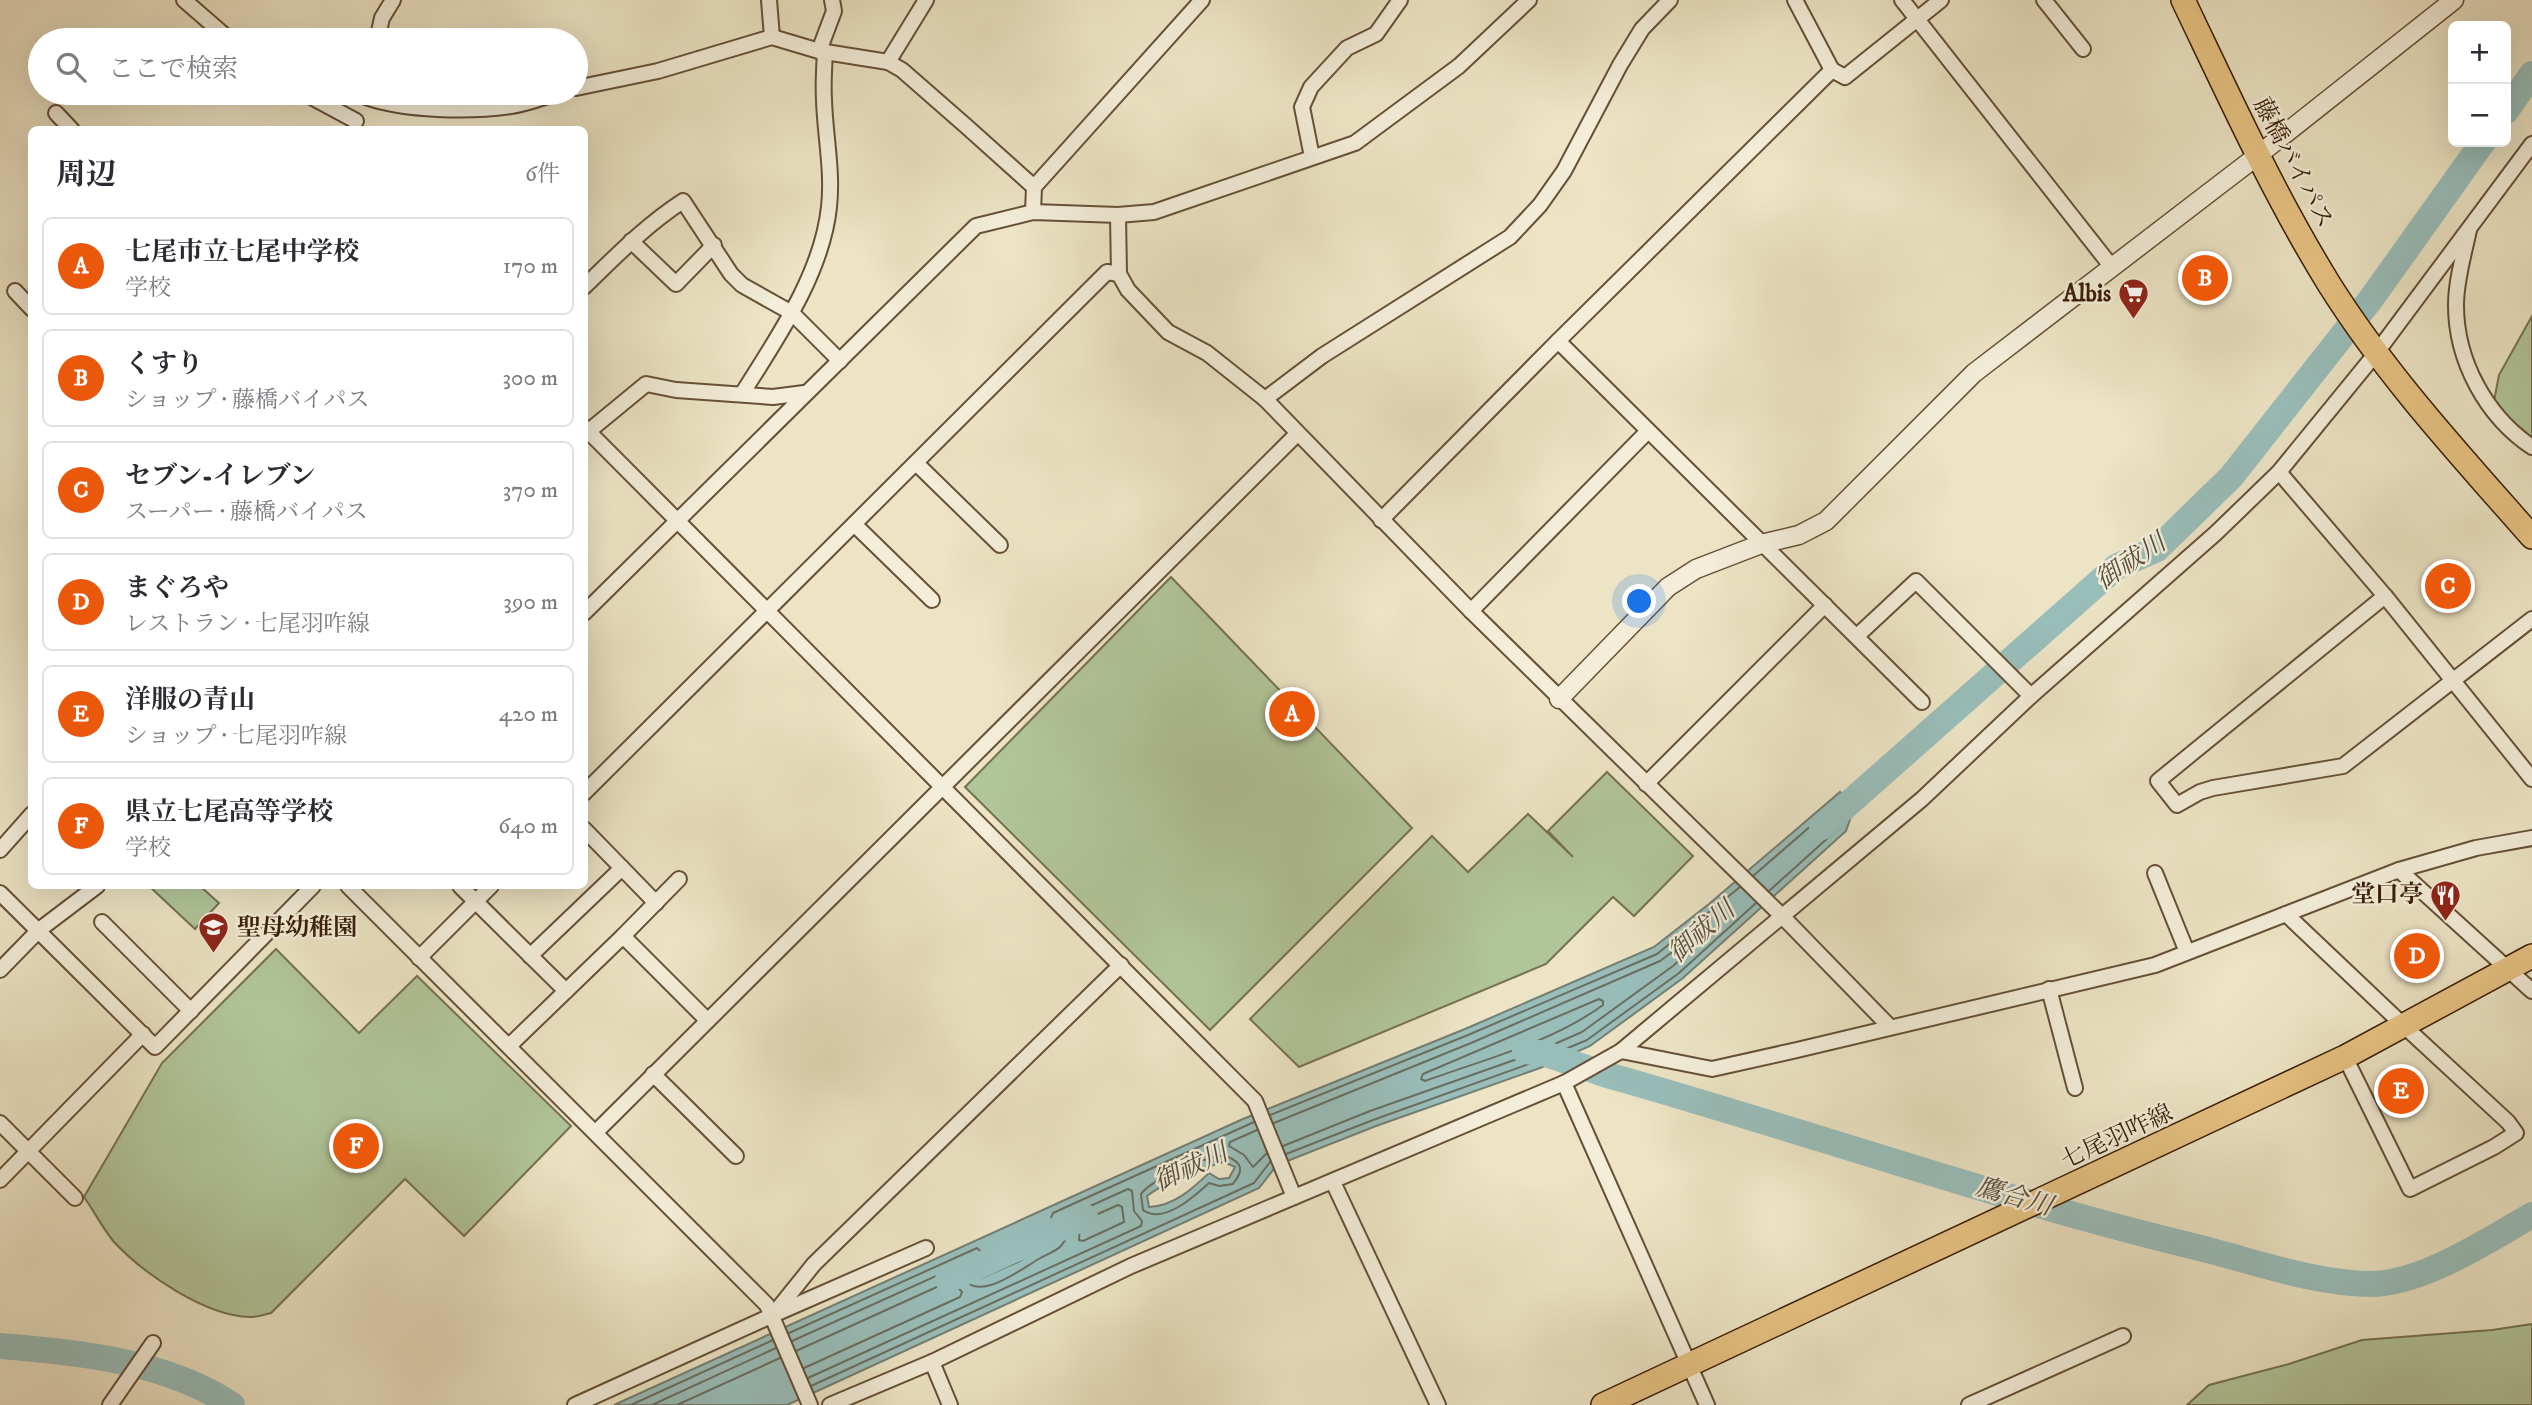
<!DOCTYPE html>
<html lang="ja">
<head>
<meta charset="utf-8">
<style>
	:root { --surface:#fff; --page:#f7f7f7; --text:#2b2b33; --muted:#7c7c81; --line:#e1e1e2; --accent:#ea580c }
	body { margin:0; font-family:"IM FELL DW Pica","Noto Serif JP",serif; background:var(--page); color:var(--text) }
	.controls { position:absolute; right:21px; top:21px; display:grid; overflow:hidden; border-radius:10px; box-shadow:0 7px 28px #0002 }
	.controls button { width:63px; height:63px; display:grid; place-items:center; padding:0; border:0; border-bottom:2px solid var(--line); background:var(--surface); color:var(--text); font:35px sans-serif }
	.you { position:absolute; left:1640px; top:602px; width:24px; height:24px; margin:-18px; border:5px solid #fff; border-radius:50%; background:#1a73e8; box-shadow:0 0 0 10px #1a73e833 }
	.badge { display:grid; place-items:center; width:46px; height:46px; border-radius:50%; background:var(--accent); color:#fff; font-size:23px; font-weight:700 }
	.pin { position:absolute; translate:-50% -50%; border:4px solid #fff; box-shadow:0 2px 7px #0006 }
	.list { margin:0; padding:0; list-style:none }
	h2 { display:flex; justify-content:space-between; align-items:center; height:91px; margin:0; padding:0 28px; font-size:30px }
	h2 small { font-size:23px; font-weight:400; color:var(--muted) }
	.list li { display:grid; grid-template-columns:46px 1fr auto; gap:21px; align-items:center; box-sizing:border-box; height:98px; margin:0 14px 14px; padding:0 14px; border:2px solid var(--line); border-radius:10px }
	.list b { display:block; font-size:26px; white-space:nowrap }
	.list p { margin:0; font-size:23px; white-space:nowrap; color:var(--muted) }
	.list em { font-size:23px; font-style:normal; color:var(--muted) }
	.icon { flex:none; width:38px; height:38px; fill:none; stroke:currentColor; stroke-width:2; stroke-linecap:round; stroke-linejoin:round }
	.map { position:relative; flex:none; width:2532px; height:1405px; overflow:hidden }
	.search { position:absolute; background:var(--surface); box-shadow:0 7px 28px #0002; left:28px; top:28px; width:560px; height:77px; display:flex; align-items:center; gap:18px; box-sizing:border-box; padding:0 24px; border-radius:38px; color:var(--muted); font-size:26px }
	.panel { position:absolute; background:var(--surface); box-shadow:0 7px 28px #0002; left:28px; top:126px; width:560px; height:763px; border-radius:10px }
	.map>svg:first-child { display:block }
</style>
</head>
<body>
<div class="map">
<svg width="2532" height="1405" viewBox="0 0 2532 1405">
	<rect width="100%" height="100%" fill="#ece4c5"/>
	<filter id="stains"><feTurbulence type="fractalNoise" baseFrequency=".00286" numOctaves="4"/><feColorMatrix values="0 0 0 0 .2 0 0 0 0 .09 0 0 0 0 .02 0 0 0 .5 -.17"/></filter>
	<radialGradient id="worn" r=".72"><stop offset=".6" stop-color="#630" stop-opacity="0"/><stop offset="1" stop-color="#630" stop-opacity=".3"/></radialGradient>
	<!-- green -->
	<g fill="#b1c59a" stroke="#757250" stroke-width="2">
		<path d="M 2532,316 L 2532,452 L 2494,401 L 2499,375 Z"/>
		<path d="M 1171,577 L 1412,828 L 1210,1030 L 965,787 Z"/>
		<path d="M 1607,772 L 1693,856 L 1634,916 L 1613,897 L 1546,964 L 1299,1067 L 1250,1019 L 1432,836 L 1468,872 L 1528,814 L 1573,857 L 1548,831 Z"/>
		<path d="M 149,886 L 200,886 L 219,903 L 195,929 Z"/>
		<path d="M 276,949 L 359,1033 L 417,976 L 571,1126 L 464,1236 L 405,1179 L 271,1313 C 264,1315 257,1317 250,1317 C 205,1316 144,1274 114,1242 C 103,1229 94,1211 84,1197 L 162,1063 Z"/>
		<path d="M 2532,1324 L 2532,1405 L 2187,1405 L 2209,1385 L 2289,1364 L 2362,1340 L 2492,1330 Z"/>
	</g>
	<!-- water -->
	<path fill="#99beba" stroke="#737e72" stroke-width="2" fill-rule="evenodd" d="M 1840,792 L 1854,808 L 1846,831 L 1683,978 L 1590,1046 L 1540,1068 L 1376,1126 L 1277,1165 L 1259,1188 L 787,1405 L 614,1405 L 1243,1119 L 1465,1029 L 1654,947 L 1709,904 ZM 1224,1162 L 1235,1167 L 1229,1178 L 1219,1179 L 1209,1173 C 1192,1189 1174,1206 1149,1207 L 1147,1196 C 1158,1188 1165,1184 1177,1181 C 1194,1177 1206,1165 1224,1162 ZM 1039,1226 L 1054,1228 C 1044,1244 997,1265 978,1271 L 976,1269 L 985,1259 L 1001,1247 Z"/>
	<g fill="none" stroke-linecap="round" stroke-linejoin="round">
		<!-- shore -->
		<g stroke="#696e60" stroke-width="2">
			<path d="M 1753,876 L 1836,804 L 1841,804 L 1846,811 L 1840,827 L 1769,891"/>
			<path d="M 1599,999 L 1603,1001 L 1603,1005 C 1551,1043 1485,1059 1425,1081 L 1421,1079 L 1423,1074 Z"/>
			<path d="M 1270,1115 L 1468,1035 L 1657,954 L 1740,887"/>
			<path d="M 1274,1123 L 1471,1043 L 1660,961 L 1706,927 L 1711,928 L 1710,933 L 1673,966 L 1582,1032 L 1534,1053 L 1370,1111 L 1283,1146"/>
			<path d="M 1257,1130 L 1230,1142 L 1229,1146 L 1244,1155 L 1253,1167 L 1267,1153"/>
			<path d="M 1286,1154 L 1373,1120 L 1537,1061 L 1587,1040 L 1679,973 L 1756,903"/>
			<path d="M 1226,1156 C 1243,1163 1244,1170 1233,1184 L 1219,1186 L 1209,1183 C 1195,1196 1163,1225 1143,1210 L 1141,1194 C 1152,1179 1208,1155 1226,1156 Z"/>
			<path d="M 1118,1205 L 1122,1207 L 1124,1222 L 1083,1241 L 1079,1240 L 1080,1222 Z"/>
			<path d="M 789,1333 L 977,1248 L 981,1252 L 970,1267 L 973,1276 L 981,1278 L 1018,1262 L 1053,1241 L 1060,1228 L 1058,1222 L 1051,1218 L 1053,1213 L 1254,1122"/>
			<path d="M 792,1341 L 956,1267 L 960,1268 C 969,1309 1017,1272 1037,1260 C 1044,1255 1054,1253 1061,1246 C 1070,1236 1066,1227 1068,1216 L 1128,1189 L 1132,1191 L 1134,1211 L 1142,1221 L 1141,1226 L 808,1378"/>
			<path d="M 796,1351 L 950,1281 L 953,1282 L 962,1292 L 960,1297 L 804,1368"/>
			<path d="M 811,1386 L 1254,1183 L 1270,1162"/>
			<path d="M 631,1405 L 773,1340"/>
			<path d="M 652,1405 L 776,1348"/>
			<path d="M 677,1405 L 780,1358"/>
		</g>
		<!-- river -->
		<g stroke="#99beba" stroke-width="26">
			<path d="M 2506,111 L 2532,74"/>
			<path d="M 1822,827 L 2116,567 L 2157,549 L 2231,477 L 2371,299 L 2483,142"/>
			<path d="M 1525,1051 L 1546,1054 L 1607,1075 C 1803,1130 1994,1198 2192,1246 C 2251,1260 2312,1284 2373,1284 C 2423,1283 2489,1240 2532,1215"/>
			<path d="M 948,1280 L 1085,1217"/>
			<path d="M 0,1346 C 77,1352 166,1361 232,1405"/>
		</g>
		<defs>
			<g id="minor">
				<path d="M 184,0 L 230,40"/>
				<path d="M 769,0 L 772,37"/>
				<path d="M 1795,0 L 1832,70 L 1845,77 L 1941,0"/>
				<path d="M 1902,0 L 2111,266"/>
				<path d="M 2044,0 L 2083,49"/>
				<path d="M 377,40 L 382,18 L 393,0"/>
				<path d="M 819,51 L 834,11 L 832,0"/>
				<path d="M 888,62 L 926,0"/>
				<path d="M 576,88 L 658,71 L 772,37 L 819,51 L 888,62 L 902,70 L 966,126 L 1034,187"/>
				<path d="M 304,93 L 356,121"/>
				<path d="M 366,97 C 404,111 471,112 511,106 C 527,104 543,97 558,93"/>
				<path d="M 56,113 L 72,130"/>
				<path d="M 1312,157 L 1302,107 L 1311,87 L 1347,48 L 1376,34 L 1400,0"/>
				<path d="M 1033,212 L 1034,187 L 1202,0"/>
				<path d="M 1118,215 L 1119,274 L 1128,290 L 1168,332 L 1207,353 L 1265,399 L 1471,611 L 1783,917 L 1890,1027"/>
				<path d="M 2469,230 C 2464,254 2456,280 2456,305 C 2456,361 2486,416 2532,447"/>
				<path d="M 631,241 L 676,284 L 714,245"/>
				<path d="M 584,287 C 616,256 646,225 683,201 L 731,274 L 742,285 L 792,313 L 840,361"/>
				<path d="M 15,291 L 32,309"/>
				<path d="M 1558,341 L 1922,702"/>
				<path d="M 742,394 C 777,338 822,274 829,207 C 833,171 825,135 824,100 C 823,84 824,68 825,52"/>
				<path d="M 1265,399 L 1322,356 L 1510,237 L 1540,205 L 1564,171 L 1620,65 L 1642,29 L 1670,0"/>
				<path d="M 584,427 L 1255,1101 L 1294,1197"/>
				<path d="M 584,435 L 646,384 L 676,390 L 773,397 L 804,393"/>
				<path d="M 916,463 L 1000,545"/>
				<path d="M 2279,472 L 2385,596 L 2532,779"/>
				<path d="M 1381,520 L 1558,341 L 1832,70"/>
				<path d="M 855,525 L 932,600"/>
				<path d="M 2385,596 L 2158,781 L 2177,805 L 2200,792 L 2213,788 L 2343,766 L 2532,619"/>
				<path d="M 1471,611 L 1648,431"/>
				<path d="M 584,613 L 976,226 L 1033,212 L 1118,215 L 1154,212 L 1355,143 L 1459,66 L 1529,0"/>
				<path d="M 1857,636 L 1916,581 L 2031,696"/>
				<path d="M 1646,784 L 1825,605"/>
				<path d="M 584,793 L 1107,272 L 1119,274"/>
				<path d="M 584,829 L 622,868"/>
				<path d="M 0,850 L 32,814"/>
				<path d="M 2399,870 L 2532,991"/>
				<path d="M 2155,873 L 2187,952"/>
				<path d="M 679,879 L 623,936 L 707,1020"/>
				<path d="M 348,886 L 767,1305 L 810,1405"/>
				<path d="M 460,886 L 566,991"/>
				<path d="M 0,893 L 155,1047 L 313,886"/>
				<path d="M 2286,914 L 2403,1025 L 2508,1122 L 2516,1133 L 2494,1147 L 2410,1189 L 2345,1057"/>
				<path d="M 102,922 L 191,1011"/>
				<path d="M 530,956 L 622,868 L 656,903"/>
				<path d="M 419,958 L 491,886"/>
				<path d="M 0,970 L 39,930 L 97,886"/>
				<path d="M 2049,989 L 2075,1088"/>
				<path d="M 509,1046 L 623,936"/>
				<path d="M 1621,1051 L 1712,1069 L 1797,1050 L 2155,965 L 2399,870 L 2476,848 L 2532,838"/>
				<path d="M 653,1074 L 736,1156"/>
				<path d="M 1564,1083 L 1707,1405"/>
				<path d="M 0,1123 L 75,1198"/>
				<path d="M 596,1132 L 1297,434"/>
				<path d="M 0,1180 L 143,1034"/>
				<path d="M 1333,1182 L 1438,1405"/>
				<path d="M 773,1315 L 814,1264 L 1121,965"/>
				<path d="M 932,1362 L 950,1405"/>
				<path d="M 110,1405 L 153,1343"/>
				<path d="M 575,1405 L 773,1315 L 926,1248"/>
				<path d="M 830,1405 L 932,1362 L 1131,1266 L 1564,1083 L 1621,1051 L 1922,799 L 2031,696 L 2216,533 L 2279,472 L 2377,352 L 2532,144"/>
				<path d="M 1969,1405 L 2123,1336"/>
			</g>
			<path id="tertiary" d="M 1559,699 L 1668,587 L 1696,569 L 1761,544 L 1799,535 L 1826,521 L 1974,373 L 2257,156 L 2454,0"/>
			<path id="primary" d="M 1603,1405 L 2345,1057 L 2532,956"/>
			<path id="trunk" d="M 2183,0 C 2229,96 2273,193 2329,284 C 2386,375 2461,456 2532,537"/>
		</defs>
		<!-- minor casing -->
		<use href="#minor" stroke="#665036" stroke-width="18"/>
		<!-- tertiary casing -->
		<use href="#tertiary" stroke="#665036" stroke-width="21"/>
		<!-- primary casing -->
		<use href="#primary" stroke="#391e06" stroke-width="26"/>
		<!-- trunk casing -->
		<use href="#trunk" stroke="#391e06" stroke-width="26"/>
		<!-- minor -->
		<use href="#minor" stroke="#f3edd9" stroke-width="14"/>
		<!-- tertiary -->
		<use href="#tertiary" stroke="#f3edd9" stroke-width="18"/>
		<!-- primary -->
		<use href="#primary" stroke="#e6c282" stroke-width="23"/>
		<!-- trunk -->
		<use href="#trunk" stroke="#e6c282" stroke-width="23"/>
	</g>
	<!-- icons -->
	<defs>
		<symbol id="supermarket-pin" viewBox="-11 -11 22 30"><path d="M0 17L-7.5 6A9.5 9.5 0 1 1 7.5 6Z" fill="#8f2418" stroke="#f3edd9"/><path d="M-6-5.5h2.5l.6 2H6L4.5 2H-2.5L-4.4-4H-6ZM-1.5 3.2a1.3 1.3 0 1 0 .1 0ZM3 3.2a1.3 1.3 0 1 0 .1 0Z" fill="#fff"/></symbol>
		<symbol id="restaurant-pin" viewBox="-11 -11 22 30"><path d="M0 17L-7.5 6A9.5 9.5 0 1 1 7.5 6Z" fill="#8f2418" stroke="#f3edd9"/><path d="M-5-6h1v4h1v-4h1v4h1v-4h1v5L-1.5 .5V6h-2V.5L-5-1ZM5-6V6H3V1.5H1.5Q1.5-4 5-6Z" fill="#fff"/></symbol>
		<symbol id="school-pin" viewBox="-11 -11 22 30"><path d="M0 17L-7.5 6A9.5 9.5 0 1 1 7.5 6Z" fill="#8f2418" stroke="#f3edd9"/><path d="M0-5L7-2L0 1L-7-2ZM-4 1L0 2.5L4 1V4Q0 6-4 4Z" fill="#fff"/></symbol>
	</defs>
	<g fill-rule="evenodd">
		<use href="#supermarket-pin" x="2116" y="276" width="35" height="47"/>
		<use href="#restaurant-pin" x="2428" y="878" width="35" height="47"/>
		<use href="#school-pin" x="196" y="910" width="35" height="47"/>
	</g>
	<g text-anchor="middle" dominant-baseline="central" stroke-width="5" stroke-linejoin="round" paint-order="stroke">
		<!-- street labels -->
		<g font-size="24" fill="#391e06" stroke="#f3edd9">
			<text transform="translate(2293 163) rotate(62)">藤橋バイパス</text>
			<text transform="translate(2117 1137) rotate(-25)">七尾羽咋線</text>
		</g>
		<!-- poi labels -->
		<g font-size="24" font-weight="bold" fill="#391e06" stroke="#f3edd9" text-anchor="end">
			<text x="2111" y="294">Albis</text>
			<text x="2423" y="895">堂口亭</text>
			<text x="237" y="928" text-anchor="start">聖母幼稚園</text>
		</g>
		<!-- water labels -->
		<g font-size="26" font-style="italic" fill="#564e3c" stroke="#f3edd9">
			<text transform="translate(2131 562) rotate(-34)">御祓川</text>
			<text transform="translate(1702 932) rotate(-41)">御祓川</text>
			<text transform="translate(1191 1168) rotate(-25)">御祓川</text>
			<text transform="translate(2014 1197) rotate(16)">鷹合川</text>
		</g>
	</g>
	<rect width="100%" height="100%" filter="url(#stains)"/>
	<rect width="100%" height="100%" fill="url(#worn)"/>
</svg>
<div class="controls">
<button>+</button>
<button>−</button>
</div>
<div class="you"></div>
<div class="pin badge" style="left:1292px;top:714px">A</div>
<div class="pin badge" style="left:2205px;top:278px">B</div>
<div class="pin badge" style="left:2448px;top:586px">C</div>
<div class="pin badge" style="left:2417px;top:956px">D</div>
<div class="pin badge" style="left:2401px;top:1091px">E</div>
<div class="pin badge" style="left:356px;top:1146px">F</div>
<div class="search"><svg class="icon" aria-label="search" viewBox="0 0 24 24"><circle cx="10" cy="10" r="6"/><path d="M15 15l6 6"/></svg>ここで検索</div>
<section class="panel">
<h2>周辺<small>6件</small></h2>
<ul class="list">
<li><span class="badge">A</span><div><b>七尾市立七尾中学校</b><p>学校</p></div><em>170 m</em></li>
<li><span class="badge">B</span><div><b>くすり</b><p>ショップ · 藤橋バイパス</p></div><em>300 m</em></li>
<li><span class="badge">C</span><div><b>セブン-イレブン</b><p>スーパー · 藤橋バイパス</p></div><em>370 m</em></li>
<li><span class="badge">D</span><div><b>まぐろや</b><p>レストラン · 七尾羽咋線</p></div><em>390 m</em></li>
<li><span class="badge">E</span><div><b>洋服の青山</b><p>ショップ · 七尾羽咋線</p></div><em>420 m</em></li>
<li><span class="badge">F</span><div><b>県立七尾高等学校</b><p>学校</p></div><em>640 m</em></li>
</ul>
</section>
</div>
</body>
</html>
